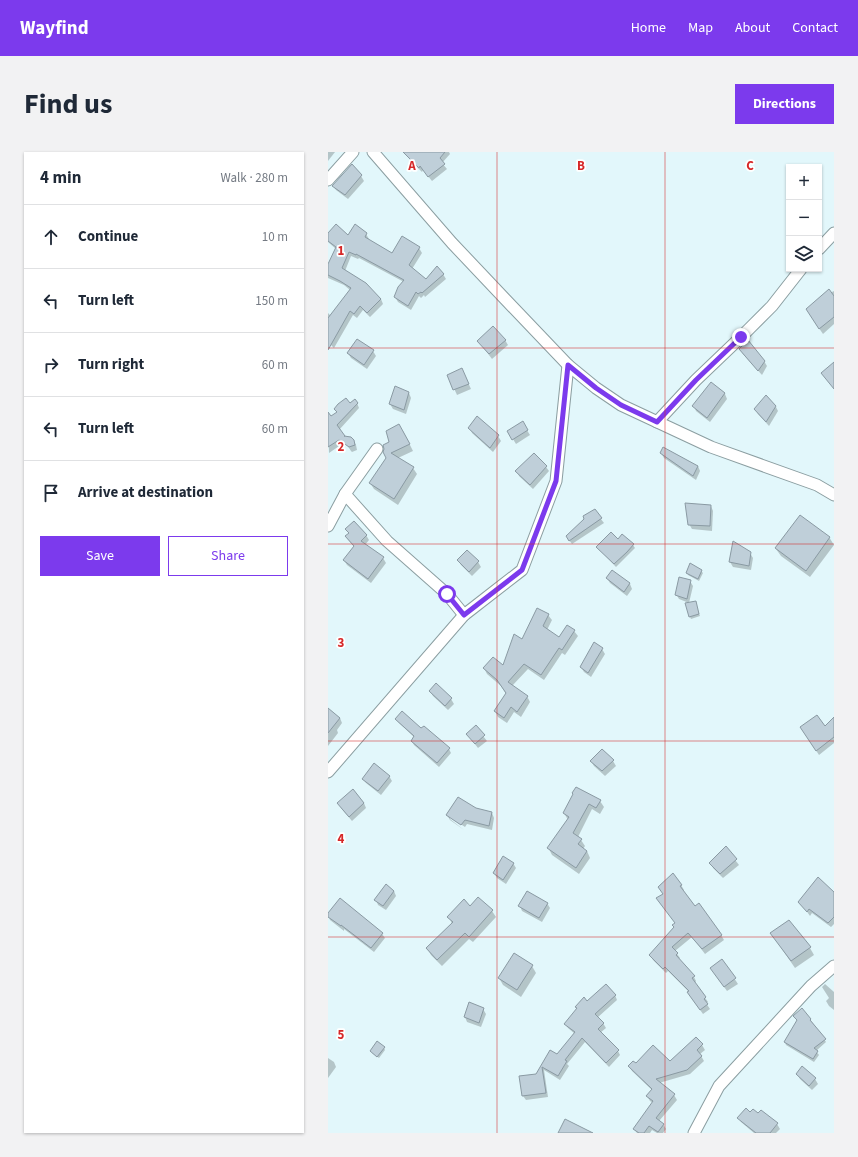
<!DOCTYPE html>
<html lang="en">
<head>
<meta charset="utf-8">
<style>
	:root { --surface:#fff; --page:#f2f2f3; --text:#1f2937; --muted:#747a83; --line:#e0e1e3; --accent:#7c3aed }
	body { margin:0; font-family:"Source Sans 3",sans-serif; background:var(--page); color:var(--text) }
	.controls { position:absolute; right:12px; top:12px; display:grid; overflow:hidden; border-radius:0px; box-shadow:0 1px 3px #0004 }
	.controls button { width:36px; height:36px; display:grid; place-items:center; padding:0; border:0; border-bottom:1px solid var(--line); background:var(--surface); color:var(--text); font:20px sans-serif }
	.stop { position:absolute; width:12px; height:12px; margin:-9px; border:3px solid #7c3aed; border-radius:50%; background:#fff }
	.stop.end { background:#7c3aed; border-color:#fff; box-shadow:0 1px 4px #0008 }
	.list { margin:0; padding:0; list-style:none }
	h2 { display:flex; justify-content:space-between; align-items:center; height:52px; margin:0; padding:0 16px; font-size:17px }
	h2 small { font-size:13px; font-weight:400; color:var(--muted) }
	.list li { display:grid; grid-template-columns:26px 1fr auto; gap:12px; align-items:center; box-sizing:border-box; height:64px; padding:0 16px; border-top:1px solid var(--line) }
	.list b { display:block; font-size:15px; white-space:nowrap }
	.list em { font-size:13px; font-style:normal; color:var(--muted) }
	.actions { display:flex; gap:8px; padding:12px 16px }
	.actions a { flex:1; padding:9px 0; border:1px solid var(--accent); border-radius:0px; text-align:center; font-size:14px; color:var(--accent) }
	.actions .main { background:var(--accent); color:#fff }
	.icon { flex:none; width:22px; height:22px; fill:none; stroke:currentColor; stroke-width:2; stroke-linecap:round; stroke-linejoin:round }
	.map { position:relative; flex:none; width:506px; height:981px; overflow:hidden; border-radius:0px }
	header { display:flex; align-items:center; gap:24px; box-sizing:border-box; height:56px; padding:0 20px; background:var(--accent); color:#fff }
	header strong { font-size:19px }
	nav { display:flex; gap:22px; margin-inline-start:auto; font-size:14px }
	.intro { display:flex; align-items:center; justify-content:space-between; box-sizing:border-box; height:96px; padding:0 24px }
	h1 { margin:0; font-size:28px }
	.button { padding:10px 18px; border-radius:0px; background:var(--accent); color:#fff; font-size:14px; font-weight:700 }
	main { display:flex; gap:24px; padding:0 24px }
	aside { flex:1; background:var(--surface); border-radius:0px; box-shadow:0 1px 3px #0004 }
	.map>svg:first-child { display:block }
</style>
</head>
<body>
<header>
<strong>Wayfind</strong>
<nav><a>Home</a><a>Map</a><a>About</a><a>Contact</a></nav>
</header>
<div class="intro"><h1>Find us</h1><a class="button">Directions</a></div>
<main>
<aside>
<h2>4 min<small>Walk · 280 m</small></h2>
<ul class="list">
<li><svg class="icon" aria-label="ahead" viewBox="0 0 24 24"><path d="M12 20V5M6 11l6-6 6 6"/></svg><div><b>Continue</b></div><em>10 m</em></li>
<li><svg class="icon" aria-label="left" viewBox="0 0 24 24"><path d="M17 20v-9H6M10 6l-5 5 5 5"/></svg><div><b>Turn left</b></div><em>150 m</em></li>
<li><svg class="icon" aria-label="right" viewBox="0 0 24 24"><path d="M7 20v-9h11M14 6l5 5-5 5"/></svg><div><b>Turn right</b></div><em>60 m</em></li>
<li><svg class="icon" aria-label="left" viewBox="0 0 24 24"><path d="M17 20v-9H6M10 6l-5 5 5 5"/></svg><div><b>Turn left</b></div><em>60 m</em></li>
<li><svg class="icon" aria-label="arrive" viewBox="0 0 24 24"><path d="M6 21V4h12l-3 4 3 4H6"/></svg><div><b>Arrive at destination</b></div></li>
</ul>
<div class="actions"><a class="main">Save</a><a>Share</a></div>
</aside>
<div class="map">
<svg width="506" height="981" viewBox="0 0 506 981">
	<rect width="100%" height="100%" fill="#e2f7fb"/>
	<!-- shadow -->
	<g fill="#0003">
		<path d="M 0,0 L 7,0 L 0,9 Z"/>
		<path d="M 82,0 L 121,0 L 122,2 L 114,11 L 119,17 L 104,29 L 95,18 L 94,20 L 82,8 L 79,3 Z"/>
		<path d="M 24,13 L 33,24 L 36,29 L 20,47 L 8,38 L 5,34 Z"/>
		<path d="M 38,82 L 41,87 L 40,88 L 64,103 L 91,96 L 94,101 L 84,117 L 98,129 L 115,122 L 118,127 L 97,145 L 96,143 L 93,146 L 91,144 L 83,158 L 70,150 L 67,145 L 76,130 L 31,106 L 30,107 L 23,104 L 17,119 L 53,147 L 55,152 L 42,165 L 35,158 L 29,166 L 25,163 L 6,196 L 0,190 L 0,161 L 3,164 L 22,138 L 16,133 L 0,126 L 0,115 L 8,97 L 0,90 L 0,83 L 20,84 Z"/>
		<path d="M 506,139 L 506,172 L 495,182 L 482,163 L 502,141 Z"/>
		<path d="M 177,188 L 180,193 L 164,207 L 151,190 Z"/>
		<path d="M 412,197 L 436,209 L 439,214 L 434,223 L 415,202 Z"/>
		<path d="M 45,199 L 48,204 L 39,217 L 23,206 L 20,201 Z"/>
		<path d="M 136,222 L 143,237 L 129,243 L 120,223 Z"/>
		<path d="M 383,232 L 397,242 L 399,247 L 382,270 L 368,259 L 366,254 Z"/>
		<path d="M 81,241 L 83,246 L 78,262 L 65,257 L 62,252 Z"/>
		<path d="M 29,251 L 31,256 L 11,278 L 17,285 L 25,288 L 28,293 L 29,298 L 24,300 L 23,299 L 17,290 L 1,301 L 0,267 L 22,252 Z"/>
		<path d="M 448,255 L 450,259 L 441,274 L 430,262 L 427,257 Z"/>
		<path d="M 149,265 L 170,284 L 173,289 L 165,300 L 144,281 L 142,276 Z"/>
		<path d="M 194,270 L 202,283 L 188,292 L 180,279 Z"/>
		<path d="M 75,279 L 85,299 L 70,306 L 85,316 L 89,322 L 70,353 L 46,337 L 42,331 L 59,306 L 62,290 Z"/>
		<path d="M 333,301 L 370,314 L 372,319 L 368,328 L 336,306 Z"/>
		<path d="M 206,302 L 218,315 L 221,319 L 205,337 L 191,324 L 189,319 Z"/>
		<path d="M 383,354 L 385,359 L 384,379 L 364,377 L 361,372 Z"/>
		<path d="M 266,358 L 276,371 L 244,392 L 239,385 Z"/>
		<path d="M 19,378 L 38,383 L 41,388 L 37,393 L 55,406 L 58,411 L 43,431 L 19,413 L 16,408 L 26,395 L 18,385 L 21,382 Z"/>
		<path d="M 501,385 L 506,393 L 482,425 L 453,404 L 448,397 Z"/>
		<path d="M 305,393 L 307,396 L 288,415 L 272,398 Z"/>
		<path d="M 139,399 L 150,410 L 153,415 L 144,424 L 133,413 L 130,408 Z"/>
		<path d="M 422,401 L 425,406 L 423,418 L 405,415 L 402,410 Z"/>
		<path d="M 284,419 L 302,432 L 304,437 L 299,444 L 282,431 L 279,426 Z"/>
		<path d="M 373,419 L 375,421 L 371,429 L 360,423 L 359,421 Z"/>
		<path d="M 362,429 L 365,434 L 361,451 L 368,452 L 372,464 L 363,467 L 362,465 L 361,451 L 351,447 L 348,442 Z"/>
		<path d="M 220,463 L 224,468 L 219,478 L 232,486 L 246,479 L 250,484 L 237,503 L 234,501 L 216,528 L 200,517 L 184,534 L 199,544 L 202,550 L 193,565 L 186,560 L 179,571 L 170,565 L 167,559 L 178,542 L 173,534 L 159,522 L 156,516 L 175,515 L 194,488 Z"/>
		<path d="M 274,497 L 277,502 L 263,525 L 256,520 L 253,515 Z"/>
		<path d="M 109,533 L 123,547 L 126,552 L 120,558 L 105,544 L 102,539 Z"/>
		<path d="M 0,557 L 12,566 L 14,571 L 9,578 L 10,581 L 0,594 Z"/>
		<path d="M 68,567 L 93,578 L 121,597 L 123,601 L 111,615 L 86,593 L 84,589 L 87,586 L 71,571 Z"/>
		<path d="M 506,567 L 506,591 L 491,603 L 476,580 L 497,575 Z"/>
		<path d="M 148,575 L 159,589 L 150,596 L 139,582 Z"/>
		<path d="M 263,609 L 285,609 L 288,614 L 277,624 L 266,614 Z"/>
		<path d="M 61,624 L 64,629 L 53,643 L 38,631 L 35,627 Z"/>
		<path d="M 25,639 L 36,651 L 38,656 L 24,669 L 13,656 L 11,651 Z"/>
		<path d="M 246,643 L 272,649 L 276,655 L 272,662 L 264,657 L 250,685 L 253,688 L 257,694 L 255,697 L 259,699 L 262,706 L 251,722 L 224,703 L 221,697 L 240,668 L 236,661 Z"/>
		<path d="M 147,657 L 164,661 L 166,666 L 164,678 L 139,672 L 137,675 L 122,665 L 122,667 L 136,678 L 122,668 L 119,663 Z"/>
		<path d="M 398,696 L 411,713 L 395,726 L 385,716 L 383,711 Z"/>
		<path d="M 185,711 L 188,716 L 178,732 L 169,726 L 166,721 Z"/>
		<path d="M 353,733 L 356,738 L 355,739 L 367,756 L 393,783 L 396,788 L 377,802 L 364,785 L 347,799 L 352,806 L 351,807 L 366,825 L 368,829 L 367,831 L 380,850 L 378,851 L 382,857 L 375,862 L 363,845 L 360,840 L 361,840 L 340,819 L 338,821 L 325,808 L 322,803 L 347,776 L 348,771 L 330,746 Z"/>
		<path d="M 66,739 L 68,744 L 58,758 L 50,753 L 48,748 Z"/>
		<path d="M 506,742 L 506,772 L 503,775 L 484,761 L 482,764 L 473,751 Z"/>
		<path d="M 219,751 L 222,756 L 214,770 L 194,759 L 192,754 Z"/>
		<path d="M 142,755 L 164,759 L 168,765 L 145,790 L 141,787 L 114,814 L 103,803 L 99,796 L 124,772 L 121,765 Z"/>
		<path d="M 0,763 L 54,782 L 57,786 L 46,800 L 16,777 L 16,779 L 2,768 Z"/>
		<path d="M 461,769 L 482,796 L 486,803 L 467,816 L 443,781 Z"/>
		<path d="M 394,808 L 410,832 L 399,839 L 386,821 Z"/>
		<path d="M 204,814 L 208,821 L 193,845 L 175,833 L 171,826 Z"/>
		<path d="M 497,832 L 506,840 L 506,858 L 501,854 L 498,849 L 501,846 L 494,835 Z"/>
		<path d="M 287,843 L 289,848 L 269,866 L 275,871 L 278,876 L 272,881 L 290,899 L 292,903 L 281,915 L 257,890 L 239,912 L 241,914 L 232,928 L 216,918 L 220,945 L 198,948 L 195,944 L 222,900 L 229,904 L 247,882 L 240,876 L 237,872 L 250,857 L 248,855 L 259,850 Z"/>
		<path d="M 155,857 L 158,862 L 153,875 L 139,870 L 137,865 Z"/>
		<path d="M 467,864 L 482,867 L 498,890 L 488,899 L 491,903 L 486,910 L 458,893 L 457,890 L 469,869 Z"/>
		<path d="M 374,893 L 377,898 L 372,902 L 376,909 L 362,922 L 331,931 L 346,943 L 349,948 L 331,969 L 335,972 L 338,977 L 335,981 L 329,981 L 324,978 L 322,981 L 309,981 L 306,977 L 325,951 L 322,949 L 319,944 L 324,938 L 304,919 L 301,914 L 308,912 L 342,910 Z"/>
		<path d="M 56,896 L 57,898 L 51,906 L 44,901 Z"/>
		<path d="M 0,906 L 6,910 L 8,915 L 0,926 Z"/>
		<path d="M 469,922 L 487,927 L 490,932 L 484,938 L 472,927 Z"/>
		<path d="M 422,961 L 449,972 L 452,977 L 448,981 L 426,981 L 413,970 L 411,966 Z"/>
	</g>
	<!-- building -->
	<g fill="#bfcfd9" stroke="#8a9aa3">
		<path d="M 75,0 L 117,0 L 112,6 L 117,12 L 100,25 L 92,14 L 91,16 Z"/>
		<path d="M 24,12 L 34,23 L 17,43 L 4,34 Z"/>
		<path d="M 8,72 L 20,83 L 27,72 L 39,81 L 37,85 L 64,101 L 74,84 L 92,95 L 81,113 L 98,127 L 109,114 L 116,122 L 94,141 L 93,140 L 90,142 L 88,140 L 80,154 L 66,145 L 70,135 L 76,128 L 28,102 L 28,103 L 21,100 L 14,116 L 38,131 L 53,147 L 39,161 L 32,154 L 26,162 L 22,159 L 0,198 L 0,166 L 23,136 L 12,129 L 0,123 L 0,112 L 8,95 L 0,89 L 0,81 Z"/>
		<path d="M 501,137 L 506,144 L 506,165 L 491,177 L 478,157 Z"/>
		<path d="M 165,174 L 178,188 L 161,202 L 149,189 Z"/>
		<path d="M 29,187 L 46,198 L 36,213 L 19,201 Z"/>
		<path d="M 420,188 L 437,209 L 430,219 L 411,197 Z"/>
		<path d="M 506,210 L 506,237 L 493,221 Z"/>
		<path d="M 134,216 L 141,232 L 125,238 L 119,223 Z"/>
		<path d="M 383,230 L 397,241 L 379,266 L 364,254 Z"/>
		<path d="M 67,234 L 81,240 L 76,258 L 61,252 Z"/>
		<path d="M 438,243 L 448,254 L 438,270 L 426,257 Z"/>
		<path d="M 18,246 L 22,251 L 27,247 L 30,251 L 9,273 L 17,284 L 16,284 L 23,285 L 26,288 L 27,293 L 21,295 L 11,288 L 0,295 L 0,260 L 3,264 L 9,260 L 6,257 L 10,252 Z"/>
		<path d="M 149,264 L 171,283 L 162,296 L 140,276 Z"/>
		<path d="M 195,269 L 200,278 L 184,288 L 179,279 Z"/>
		<path d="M 71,272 L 82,292 L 63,301 L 86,315 L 66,347 L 41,331 L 58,306 L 55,300 L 56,297 L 55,293 L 61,290 L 58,279 Z"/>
		<path d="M 335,295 L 370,314 L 365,324 L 332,301 Z"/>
		<path d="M 206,301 L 219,314 L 202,333 L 187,319 Z"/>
		<path d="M 357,351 L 383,353 L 382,374 L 360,373 Z"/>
		<path d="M 267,357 L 274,366 L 241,389 L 238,384 L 256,367 L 255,364 Z"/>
		<path d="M 472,363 L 502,385 L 478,419 L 447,396 Z"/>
		<path d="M 26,369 L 39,383 L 33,389 L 56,405 L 40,427 L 15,408 L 26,394 L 17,384 L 21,381 L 17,377 Z"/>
		<path d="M 283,380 L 290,387 L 294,382 L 306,392 L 299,400 L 286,412 L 268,395 Z"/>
		<path d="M 405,389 L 423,400 L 421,414 L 401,410 Z"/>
		<path d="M 139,398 L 151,409 L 141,420 L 129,408 Z"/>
		<path d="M 362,411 L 374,418 L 370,427 L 358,421 Z"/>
		<path d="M 284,418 L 302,431 L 296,440 L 278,426 Z"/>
		<path d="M 351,425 L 363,428 L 359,447 L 347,443 Z"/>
		<path d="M 368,449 L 371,462 L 361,465 L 357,451 Z"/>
		<path d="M 209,456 L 221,462 L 215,474 L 231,485 L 239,473 L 247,478 L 234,498 L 231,496 L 213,523 L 196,512 L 180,530 L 200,544 L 189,560 L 183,555 L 176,566 L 166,559 L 178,541 L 169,528 L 155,516 L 165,505 L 175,513 L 186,482 L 194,487 Z"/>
		<path d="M 266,490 L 275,496 L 260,521 L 252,515 Z"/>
		<path d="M 108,531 L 124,546 L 117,554 L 101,539 Z"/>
		<path d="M 0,556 L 12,566 L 0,581 Z"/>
		<path d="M 74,559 L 93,576 L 96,574 L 122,596 L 109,611 L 83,589 L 86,584 L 67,567 Z"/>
		<path d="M 489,563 L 497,574 L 506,565 L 506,585 L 488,599 L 472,575 Z"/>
		<path d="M 148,573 L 157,583 L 147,592 L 138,582 Z"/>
		<path d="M 274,597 L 286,608 L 274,619 L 262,609 Z"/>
		<path d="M 46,611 L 62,624 L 50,639 L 34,627 Z"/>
		<path d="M 248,635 L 273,648 L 268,656 L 261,652 L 245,681 L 254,687 L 250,692 L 259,699 L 248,716 L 219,696 L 241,665 L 235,661 L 245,642 L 244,641 Z"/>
		<path d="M 25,637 L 36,651 L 21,665 L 9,651 Z"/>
		<path d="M 130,645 L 148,656 L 164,660 L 161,674 L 137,668 L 133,673 L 118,663 Z"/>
		<path d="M 398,694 L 409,707 L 392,722 L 381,711 Z"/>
		<path d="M 175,704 L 186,711 L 175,728 L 165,721 Z"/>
		<path d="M 345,721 L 354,733 L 352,734 L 367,754 L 371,751 L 394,783 L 374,797 L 360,781 L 344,795 L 350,801 L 348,803 L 367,824 L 364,826 L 378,845 L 376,847 L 380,852 L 372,858 L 359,840 L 361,839 L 337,815 L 335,817 L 321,803 L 346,775 L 344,773 L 347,771 L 328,746 L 335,742 L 330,735 Z"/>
		<path d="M 490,725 L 506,740 L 506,765 L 500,771 L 481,757 L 479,760 L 470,750 Z"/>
		<path d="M 58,732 L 66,739 L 55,754 L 46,748 Z"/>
		<path d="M 199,739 L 220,751 L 211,766 L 190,754 Z"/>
		<path d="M 150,745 L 165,758 L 141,785 L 137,781 L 109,808 L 98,796 L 125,770 L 119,765 L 136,747 L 142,754 Z"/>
		<path d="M 12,746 L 55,781 L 43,796 L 13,773 L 13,774 L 0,765 L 0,761 Z"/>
		<path d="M 461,768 L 483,795 L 463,809 L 442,781 Z"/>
		<path d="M 186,801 L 205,813 L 189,838 L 170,826 Z"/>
		<path d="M 394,807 L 408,826 L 396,835 L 382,816 Z"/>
		<path d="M 278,832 L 288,843 L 267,862 L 276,871 L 270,877 L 291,898 L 278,911 L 254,886 L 237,908 L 239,909 L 230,924 L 214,915 L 218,941 L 194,944 L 191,924 L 208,922 L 222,898 L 229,902 L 247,880 L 236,872 L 249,856 L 247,855 L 256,845 L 259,849 Z"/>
		<path d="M 141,850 L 156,856 L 151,871 L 136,865 Z"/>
		<path d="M 474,856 L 483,867 L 482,868 L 498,887 L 486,896 L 490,899 L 485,907 L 456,890 L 469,868 L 465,864 Z"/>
		<path d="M 368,885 L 375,892 L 369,898 L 374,904 L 359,918 L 328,927 L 347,942 L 328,966 L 336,972 L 330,980 L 321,974 L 316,981 L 311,981 L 305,977 L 325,949 L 318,944 L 324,937 L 300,914 L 305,909 L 308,911 L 325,893 L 342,909 Z"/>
		<path d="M 49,889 L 57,895 L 49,905 L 42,899 Z"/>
		<path d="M 474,914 L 488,926 L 481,934 L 468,922 Z"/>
		<path d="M 418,956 L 422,960 L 425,957 L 430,961 L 433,958 L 450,971 L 442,981 L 428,981 L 409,966 Z"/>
		<path d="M 237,967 L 265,981 L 230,981 Z"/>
	</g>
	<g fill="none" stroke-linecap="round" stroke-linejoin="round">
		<defs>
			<g id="minor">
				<path d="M 45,0 L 124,91 L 177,147 L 240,213 L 268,236 L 293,253 L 383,295 L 489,333 L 506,343"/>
				<path d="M 0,28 L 25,0"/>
				<path d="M 491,97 L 506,81"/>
				<path d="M 329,270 L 368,228 L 413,185 L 444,154 L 473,117"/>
				<path d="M 17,342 L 59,389 L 119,442 L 136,463"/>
				<path d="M 0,374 L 17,342 L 49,297"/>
				<path d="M 0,620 L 136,463 L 194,418 L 228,329 L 240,213"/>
				<path d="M 366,981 L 391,934 L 483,834 L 506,814"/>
			</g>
		</defs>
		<!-- minor casing -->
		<use href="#minor" stroke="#8b9ea1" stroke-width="13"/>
		<!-- minor -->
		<use href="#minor" stroke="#fff" stroke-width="11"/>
	</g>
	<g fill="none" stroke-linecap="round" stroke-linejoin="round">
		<!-- route -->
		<path stroke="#7c3aed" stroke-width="5" d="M 119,442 L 136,463 L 194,418 L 228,329 L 240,213 L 268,236 L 293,253 L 329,270 L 368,228 L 413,185"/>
	</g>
	<!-- grid -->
	<path fill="none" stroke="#d62828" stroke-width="1" stroke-opacity="0.55" d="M 169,0 L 169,981M 337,0 L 337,981M 0,196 L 506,196M 0,392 L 506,392M 0,589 L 506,589M 0,785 L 506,785"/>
	<g font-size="13" text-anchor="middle" font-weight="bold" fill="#d62828" stroke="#fff" stroke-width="3.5" stroke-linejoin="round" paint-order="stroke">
		<text x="84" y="18">A</text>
		<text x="253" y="18">B</text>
		<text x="422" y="18">C</text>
		<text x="13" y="103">1</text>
		<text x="13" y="299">2</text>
		<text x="13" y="495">3</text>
		<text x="13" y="691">4</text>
		<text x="13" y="887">5</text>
	</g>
</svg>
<div class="controls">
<button>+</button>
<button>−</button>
<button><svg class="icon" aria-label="layers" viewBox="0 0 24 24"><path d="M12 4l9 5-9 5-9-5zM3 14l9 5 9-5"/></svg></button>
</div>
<div class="stop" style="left:119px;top:442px"></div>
<div class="stop end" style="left:413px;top:185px"></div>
</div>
</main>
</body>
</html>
